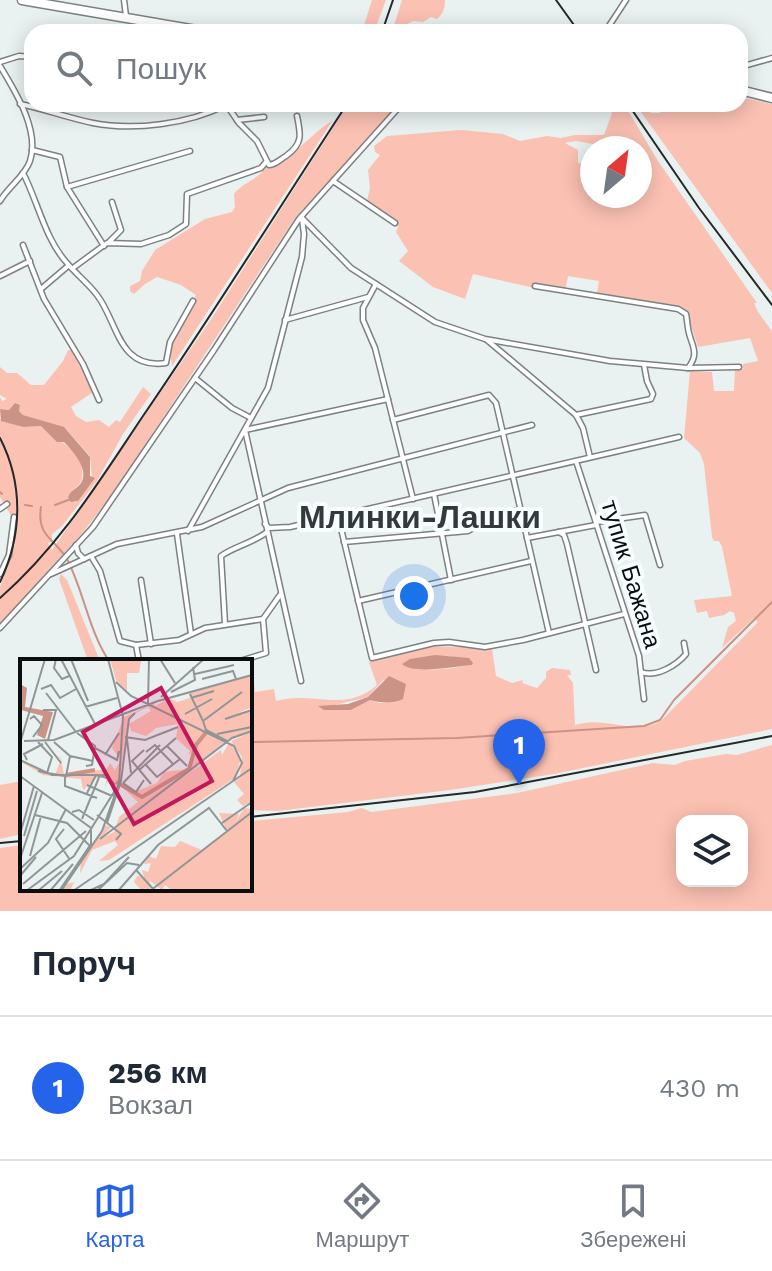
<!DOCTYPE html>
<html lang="uk">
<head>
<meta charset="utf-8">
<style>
	:root { --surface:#fff; --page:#f2f2f3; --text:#1f2937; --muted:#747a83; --line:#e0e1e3; --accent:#2563eb }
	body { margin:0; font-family:"Work Sans",sans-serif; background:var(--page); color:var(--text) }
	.controls { position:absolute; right:24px; bottom:24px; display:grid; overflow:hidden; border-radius:16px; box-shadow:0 4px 20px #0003 }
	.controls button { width:72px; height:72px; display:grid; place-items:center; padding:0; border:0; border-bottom:2px solid var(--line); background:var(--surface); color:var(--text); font:40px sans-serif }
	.compass { position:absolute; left:580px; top:136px; width:72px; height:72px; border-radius:50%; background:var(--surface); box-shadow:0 4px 20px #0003; rotate:29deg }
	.you { position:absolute; left:414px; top:596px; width:28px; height:28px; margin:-20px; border:6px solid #fff; border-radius:50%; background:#1a73e8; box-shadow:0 0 0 12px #1a73e833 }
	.badge { display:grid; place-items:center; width:52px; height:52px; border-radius:50%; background:var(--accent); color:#fff; font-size:26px; font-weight:700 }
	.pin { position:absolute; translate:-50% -66px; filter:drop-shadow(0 2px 4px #0008) }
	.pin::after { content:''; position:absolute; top:42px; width:28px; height:24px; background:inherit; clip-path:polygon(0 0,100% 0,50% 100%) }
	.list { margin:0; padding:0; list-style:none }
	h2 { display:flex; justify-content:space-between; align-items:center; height:104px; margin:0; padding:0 32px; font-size:34px }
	h2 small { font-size:26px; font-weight:400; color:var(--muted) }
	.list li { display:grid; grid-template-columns:52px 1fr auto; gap:24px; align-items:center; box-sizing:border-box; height:144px; padding:0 32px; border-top:2px solid var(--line) }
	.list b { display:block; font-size:30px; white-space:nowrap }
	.list p { margin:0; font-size:26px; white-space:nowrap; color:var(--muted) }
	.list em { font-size:26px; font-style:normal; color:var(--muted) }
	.icon { flex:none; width:44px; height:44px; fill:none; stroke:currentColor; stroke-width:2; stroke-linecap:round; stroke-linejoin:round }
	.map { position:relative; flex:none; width:772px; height:911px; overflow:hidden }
	.search { position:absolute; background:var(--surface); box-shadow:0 4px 20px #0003; left:24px; right:24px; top:24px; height:88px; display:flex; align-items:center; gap:20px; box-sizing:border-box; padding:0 28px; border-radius:24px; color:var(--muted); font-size:30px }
	.sheet { height:248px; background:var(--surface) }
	nav { display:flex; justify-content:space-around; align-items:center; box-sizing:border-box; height:112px; border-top:2px solid var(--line); background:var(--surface); font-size:22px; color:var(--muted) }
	nav a { display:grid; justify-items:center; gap:4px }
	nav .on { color:var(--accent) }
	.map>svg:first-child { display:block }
</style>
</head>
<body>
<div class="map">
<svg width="772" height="911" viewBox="0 0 772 911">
	<rect width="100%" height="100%" fill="#e9f1f1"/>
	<!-- green -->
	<g fill="#fbc1b3" fill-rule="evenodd">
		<path d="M 372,0 L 386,0 L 374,32 L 362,32 Z"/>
		<path d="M 402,0 L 445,0 C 445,8 443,14 437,19 L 431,17 L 423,22 L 413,21 L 392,32 Z"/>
		<path d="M 740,97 L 772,104 L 772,293 L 635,104 L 645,104 L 651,113 L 660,113 L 661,104 L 740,104 Z"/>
		<path d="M 348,104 L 400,104 L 295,218 L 112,495 L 83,532 L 0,624 L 0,587 L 15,544 L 10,541 L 13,519 L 0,497 L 0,419 L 23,427 L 41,426 C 56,441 86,450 82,478 C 81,486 71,489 68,497 L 75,503 L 92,478 L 90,456 L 66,429 L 23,415 L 19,411 L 20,405 L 15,403 L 9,410 L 0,409 L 0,397 L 2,401 L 7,399 L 0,395 L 0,367 L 7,373 L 17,373 L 31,385 L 44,385 L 63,361 L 68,350 L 72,350 L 93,392 L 71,407 L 76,416 L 86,422 L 99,420 L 109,427 L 116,420 L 120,422 L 143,387 L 151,394 L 123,434 L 97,481 L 62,526 L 52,534 L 52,542 L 48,543 L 52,550 L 212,318 Z"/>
		<path d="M 607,104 L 624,104 L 658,161 L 757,303 L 754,303 L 758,312 L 772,331 L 772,729 L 554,774 L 450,790 L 278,811 L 250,810 L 250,662 L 252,662 L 255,692 L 274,689 L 276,701 C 312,690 345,714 377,685 L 369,662 L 432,646 L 492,648 L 496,676 L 512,683 L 523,680 L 522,683 L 537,688 L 546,678 L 546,672 L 552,668 L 570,670 L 571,675 L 567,675 L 573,683 L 575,725 C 605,715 633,736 661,721 L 758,622 L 754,618 L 722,648 L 728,627 L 736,621 L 734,613 L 730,611 L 724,615 L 709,618 L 707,611 L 697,613 L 694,600 L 732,596 L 722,547 L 719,541 L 714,541 L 712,537 L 704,464 L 700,453 L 684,438 L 690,371 L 712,372 L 714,391 L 734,391 L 735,370 L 743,369 L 743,364 L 758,361 L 750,338 L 698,347 L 686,310 L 597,293 L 599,281 L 568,276 L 565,292 L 554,289 L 552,292 L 473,274 L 465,299 L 433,287 L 399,261 L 408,251 L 396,232 L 398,227 L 396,221 L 367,201 L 370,188 L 368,170 L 380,155 L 375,152 L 374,146 L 387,136 L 461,130 L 503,134 L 520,141 L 547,136 L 561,138 L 575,135 L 604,135 L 612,113 ZM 576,141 L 593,144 L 597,148 L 640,148 L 640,196 L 592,196 L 592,165 L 578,163 L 578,150 L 565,143 ZM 450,656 L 466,665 C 453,670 413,672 402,664 L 423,657 ZM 384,679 L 397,702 L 380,703 L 370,700 L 351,710 L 322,708 L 368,697 Z"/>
		<path d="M 333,120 L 172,366 L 170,350 L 196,295 L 181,285 L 157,277 L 145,284 L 134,294 L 130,291 L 130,286 L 140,281 L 142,271 L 155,250 L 205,219 L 232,212 L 235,207 L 234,194 C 243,182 258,180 267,166 L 272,168 C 295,155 311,134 333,120 Z"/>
		<path d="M 61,574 L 67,580 L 100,661 L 88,661 L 59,579 Z"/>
		<path d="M 772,745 L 772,911 L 0,911 L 0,848 L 22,845 L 22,889 L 250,889 L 250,821 L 348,812 L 362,808 L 371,812 L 517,793 L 653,763 L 675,765 L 685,761 L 726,754 L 737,755 ZM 742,821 L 742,881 L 682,881 L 682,821 Z"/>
		<path d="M 22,781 L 22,834 L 0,839 L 0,785 Z"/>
	</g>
	<!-- water -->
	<g fill="#cb9386">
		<path d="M 15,403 L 20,405 L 19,411 L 23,415 L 64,427 L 90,457 L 90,476 L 95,478 L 78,501 L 71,502 L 68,497 C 71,489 76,490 81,483 C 90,470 72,450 64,442 L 57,442 L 41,426 L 23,427 L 1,421 L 0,409 L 9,410 Z"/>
		<path d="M 435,655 L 469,658 L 473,663 L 472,665 C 455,666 414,675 402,664 L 410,659 Z"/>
		<path d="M 389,676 L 406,684 L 403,699 C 394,704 380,703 370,700 L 351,710 L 324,710 L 318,706 L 348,704 L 368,697 Z"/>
	</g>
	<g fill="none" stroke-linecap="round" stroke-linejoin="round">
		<!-- stream -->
		<g stroke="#cb9386" stroke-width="2">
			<path d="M 0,492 L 2,494"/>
			<path d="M 25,505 L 32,506"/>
			<path d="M 55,505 L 71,499"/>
			<path d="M 41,507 C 36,538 57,539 68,561 C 84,593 89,631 109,661"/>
			<path d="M 250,742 L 457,738 L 644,726 L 660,720 L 674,700 L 772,602"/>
		</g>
		<defs>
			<g id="minor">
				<path d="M 124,0 L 126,16"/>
				<path d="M 605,32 L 626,0"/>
				<path d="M 0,62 L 19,56 L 32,57"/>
				<path d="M 0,66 C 15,91 40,130 30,161 C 25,176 8,187 0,201"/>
				<path d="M 740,67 L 772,58"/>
				<path d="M 20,104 C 45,109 68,118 93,123 C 134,131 189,124 226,105"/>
				<path d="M 226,104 L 239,123 L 257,141 L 269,165 C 277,164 279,160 286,156 C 303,144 301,135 297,116"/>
				<path d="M 237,120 L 264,117"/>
				<path d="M 32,150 L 60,157 L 67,187 L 104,246"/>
				<path d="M 23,173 C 38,202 45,239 67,263 C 76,274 88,283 97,295 C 118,322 118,370 166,363 L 170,342 L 193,301"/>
				<path d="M 333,181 L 395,223"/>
				<path d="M 67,187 L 190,151"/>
				<path d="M 301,217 L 351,268 L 435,322 L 485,339 L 610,361 L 688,368 L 739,367"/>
				<path d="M 109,242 L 121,230 L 112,202"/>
				<path d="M 23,245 L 44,299 L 83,364 L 99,400"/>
				<path d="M 73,268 L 107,243 L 141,244 L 169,235 L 186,224 L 187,194 L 261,168 L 266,162"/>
				<path d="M 0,276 L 30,261"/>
				<path d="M 376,284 L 363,308 L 363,320 L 375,348 L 413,499"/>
				<path d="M 535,286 L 678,309 L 686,314 C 687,318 687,323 688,328 C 690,344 701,352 688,368"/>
				<path d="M 41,289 L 68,266"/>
				<path d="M 285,320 L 368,297"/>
				<path d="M 487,340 L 576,415 L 583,428 L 590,457"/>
				<path d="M 195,378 L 232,408 L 251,418"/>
				<path d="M 576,415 L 651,399 L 653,394 L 647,381 L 644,365"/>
				<path d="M 393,420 L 489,395 L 496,403 L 549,633"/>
				<path d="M 576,461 L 639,656 L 644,699"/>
				<path d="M 434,494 L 451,580"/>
				<path d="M 0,509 L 7,504"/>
				<path d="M 338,516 L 372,658 L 434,643 L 449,642 L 485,647 L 523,640 L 624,614"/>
				<path d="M 596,522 L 645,515 L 660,565"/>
				<path d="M 265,524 L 269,528 L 290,527 L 679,437"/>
				<path d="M 188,531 L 268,388 L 302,257 L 304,234 L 302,219"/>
				<path d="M 559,532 L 564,535 L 567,544 L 596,670"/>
				<path d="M 177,534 L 191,634"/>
				<path d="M 527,538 L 596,525"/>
				<path d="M 344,542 L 468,531 L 501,512 L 519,510"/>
				<path d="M 76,545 L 78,553 L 84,559"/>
				<path d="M 91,556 L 100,571 L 120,641 L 136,645 L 139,661"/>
				<path d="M 0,574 L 9,555 L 14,517"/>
				<path d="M 51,574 L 117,544 L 202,527 L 288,488 L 532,425"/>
				<path d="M 141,580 L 151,644"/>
				<path d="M 358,601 L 531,561"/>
				<path d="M 225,624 L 221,556 C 235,546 253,543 267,532"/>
				<path d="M 0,628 L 93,527 L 214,350 L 299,219 L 402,104"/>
				<path d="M 136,645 L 179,640 L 205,628 L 263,619 L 280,595"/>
				<path d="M 240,661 L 266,653 L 263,619"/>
				<path d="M 641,672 C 656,678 677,665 686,654 L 684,643"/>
				<path d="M 301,681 L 245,430 L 388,399"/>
			</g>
			<g id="highway">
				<path d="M 22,0 L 208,32"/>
				<path d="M 740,90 L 772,98"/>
			</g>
		</defs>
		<!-- minor casing -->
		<use href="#minor" stroke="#7b8283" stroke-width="7"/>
		<!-- highway casing -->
		<use href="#highway" stroke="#7b8283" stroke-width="11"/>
		<!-- minor -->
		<use href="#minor" stroke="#fff" stroke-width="4"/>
		<!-- highway -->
		<use href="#highway" stroke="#fff" stroke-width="8"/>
		<!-- rail -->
		<g stroke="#242828" stroke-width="2">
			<path d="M 556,0 L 579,32"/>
			<path d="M 382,32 L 393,0"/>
			<path d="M 628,104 L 699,208 L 772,305"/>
			<path d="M 0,438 C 24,485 22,536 0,582"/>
			<path d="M 0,598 C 59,547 100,480 143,416 C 213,314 279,208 347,104"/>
			<path d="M 250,817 L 475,792 L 772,736"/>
			<path d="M 0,843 L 22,841"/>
		</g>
	</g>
	<g text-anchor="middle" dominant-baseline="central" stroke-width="8" stroke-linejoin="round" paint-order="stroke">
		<!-- street labels -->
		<g font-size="24" fill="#0b0e0e" stroke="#f6feff">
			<text transform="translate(631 574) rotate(73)">тупик Бажана</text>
		</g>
		<!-- district labels -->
		<g font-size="32" font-weight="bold" fill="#343a3b" stroke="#f6feff">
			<text x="420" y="517">Млинки-Лашки</text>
		</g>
	</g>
	<!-- overview -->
	<g transform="translate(20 659)">
		<rect width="232" height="232" fill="#e9f1f1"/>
		<path d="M 90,0 L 121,2 L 119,14 L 107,14 L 107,32 L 96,21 ZM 232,16 L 232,48 L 218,54 L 232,51 L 232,72 L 206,81 L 171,113 L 201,91 L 202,96 L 209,84 L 221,99 L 215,119 L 89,201 L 79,202 L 98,186 L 95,182 L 72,191 L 60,215 L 61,203 L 45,226 L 54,223 L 50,232 L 39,232 L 85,166 L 91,168 L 80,180 L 94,173 L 99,158 L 118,143 L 101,127 L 120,138 L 117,132 L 137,124 L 144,113 L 169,110 L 172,94 L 168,96 L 170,92 L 156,79 L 158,65 L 136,69 L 126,77 L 111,72 L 109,65 L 131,52 L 128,48 L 110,57 L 96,140 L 93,125 L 87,123 L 84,131 L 87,119 L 80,116 L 63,131 L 61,120 L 23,116 L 0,102 L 35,116 L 41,100 L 33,94 L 41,99 L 44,116 L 87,110 L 90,104 L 95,111 L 101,101 L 92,89 L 104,58 L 134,44 L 135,47 L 149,39 L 157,43 L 170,39 L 169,33 ZM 232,73 L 232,142 L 223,147 L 217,141 L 224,135 L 214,123 L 220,119 L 222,98 L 211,82 ZM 224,149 L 232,150 L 232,232 L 153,232 L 145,226 L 142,231 L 130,222 L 130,232 L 124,232 L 127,227 L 122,232 L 114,223 L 117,217 L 124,218 L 122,211 L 128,213 L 131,204 L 124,205 L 129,197 L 136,200 L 141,187 L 155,188 L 160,182 L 182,191 L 207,172 L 199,154 L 219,155 L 216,162 Z" fill="#fbc1b3"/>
		<path d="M 0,25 L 7,29 L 5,48 L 33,53 L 25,80 L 17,76 L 23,57 L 1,51 Z" fill="#cb9386"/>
		<path fill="none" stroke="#cb9386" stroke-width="4" d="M 46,116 L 75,111M 96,123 L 122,138 L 169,110 L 176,86 L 188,71"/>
		<path fill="none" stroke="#909696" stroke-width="2" d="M 36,0 L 34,9 L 42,20 L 49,17M 41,0 L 75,65M 51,0 L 68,42M 140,0 L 155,24M 175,15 L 214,6M 182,20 L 213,12 L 216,20M 96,23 L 111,37 L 214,87 L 222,104 L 213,122M 21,30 L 31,26 L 40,39 L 56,30M 151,33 L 175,21 L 173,8M 26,34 L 56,73M 170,35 L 183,62 L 222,33M 141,38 L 184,0M 171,39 L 194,32M 128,44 L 129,0M 65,48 L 97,39M 23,51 L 36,51 L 28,81M 165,55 L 192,40M 10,60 L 14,57 L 22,66 L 13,78M 205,60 L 232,51M 183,62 L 186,71 L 207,82M 57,74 L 75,87 L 72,106 L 66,107M 197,75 L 232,68M 105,78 L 125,81 L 158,68M 107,80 L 111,114M 1,81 L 25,0M 4,82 L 34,81 L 138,42 L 232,16M 18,83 L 32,98 L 27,114 L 18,112M 25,83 L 41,104M 34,83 L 50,97 L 73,102M 147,87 L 167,107M 75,89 L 97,101 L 99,92M 124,91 L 112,102 L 131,125M 126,93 L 135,86 L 154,106M 85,96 L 99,74M 0,101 L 32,116 L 86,116 L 94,125 L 94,138M 7,101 L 4,95 L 23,85M 126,106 L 137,118 L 160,100M 119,111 L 156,79M 27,114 L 46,117 L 50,97M 0,117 L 71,169 L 71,185 L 39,232M 45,118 L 45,127 L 77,139M 103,124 L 140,86M 103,124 L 116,133 L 124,121M 67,126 L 92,137M 67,134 L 76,116 L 87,119M 52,153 L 59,151 L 74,161M 15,156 L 47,164 L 70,187M 77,156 L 101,175 L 96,181M 62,160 L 80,116M 87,164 L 101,122 L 109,60 L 115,54M 202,164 L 232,143M 44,170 L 36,180 L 50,201M 0,175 L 14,127M 4,177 L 17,132M 80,180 L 212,79 L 232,72M 10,197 L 21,157M 0,200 L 22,134M 0,210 L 28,184 L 46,150M 116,211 L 135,232M 0,217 L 16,198M 3,225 L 66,172M 19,231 L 42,212M 6,232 L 54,197 L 94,133 L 93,124M 30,232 L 53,205M 41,232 L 82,172 L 99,124 L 103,57 L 88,0M 53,232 L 232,109M 69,232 L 84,225 L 109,198M 77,232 L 107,204 L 119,206M 98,232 L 138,186 L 189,149 L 207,172M 130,232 L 232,153"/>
		<path fill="#c2185b" fill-opacity="0.15" stroke="#c2185b" stroke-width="4" d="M 141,29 L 192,122 L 114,165 L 63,73 Z"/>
		<rect width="232" height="232" fill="none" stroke="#0b0e0e" stroke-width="4"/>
	</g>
</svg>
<div class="controls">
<button><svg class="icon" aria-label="layers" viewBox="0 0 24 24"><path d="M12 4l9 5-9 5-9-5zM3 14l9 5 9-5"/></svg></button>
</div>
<svg class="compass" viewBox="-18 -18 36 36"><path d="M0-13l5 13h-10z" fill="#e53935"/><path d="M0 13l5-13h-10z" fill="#747a83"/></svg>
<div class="you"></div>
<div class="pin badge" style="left:519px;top:785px">1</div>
<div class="search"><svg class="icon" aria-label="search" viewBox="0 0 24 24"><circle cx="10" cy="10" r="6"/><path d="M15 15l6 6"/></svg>Пошук</div>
</div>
<section class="sheet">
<h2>Поруч<small></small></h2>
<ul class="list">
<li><span class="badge">1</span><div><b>256 км</b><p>Вокзал</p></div><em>430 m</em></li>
</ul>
</section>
<nav>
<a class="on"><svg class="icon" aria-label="map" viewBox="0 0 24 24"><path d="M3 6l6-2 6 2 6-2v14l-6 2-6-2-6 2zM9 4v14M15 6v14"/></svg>Карта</a>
<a><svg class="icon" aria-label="directions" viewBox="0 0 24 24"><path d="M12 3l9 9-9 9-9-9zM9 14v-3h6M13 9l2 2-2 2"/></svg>Маршрут</a>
<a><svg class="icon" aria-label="saved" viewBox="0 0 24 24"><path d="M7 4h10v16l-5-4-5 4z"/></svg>Збережені</a>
</nav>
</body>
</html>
